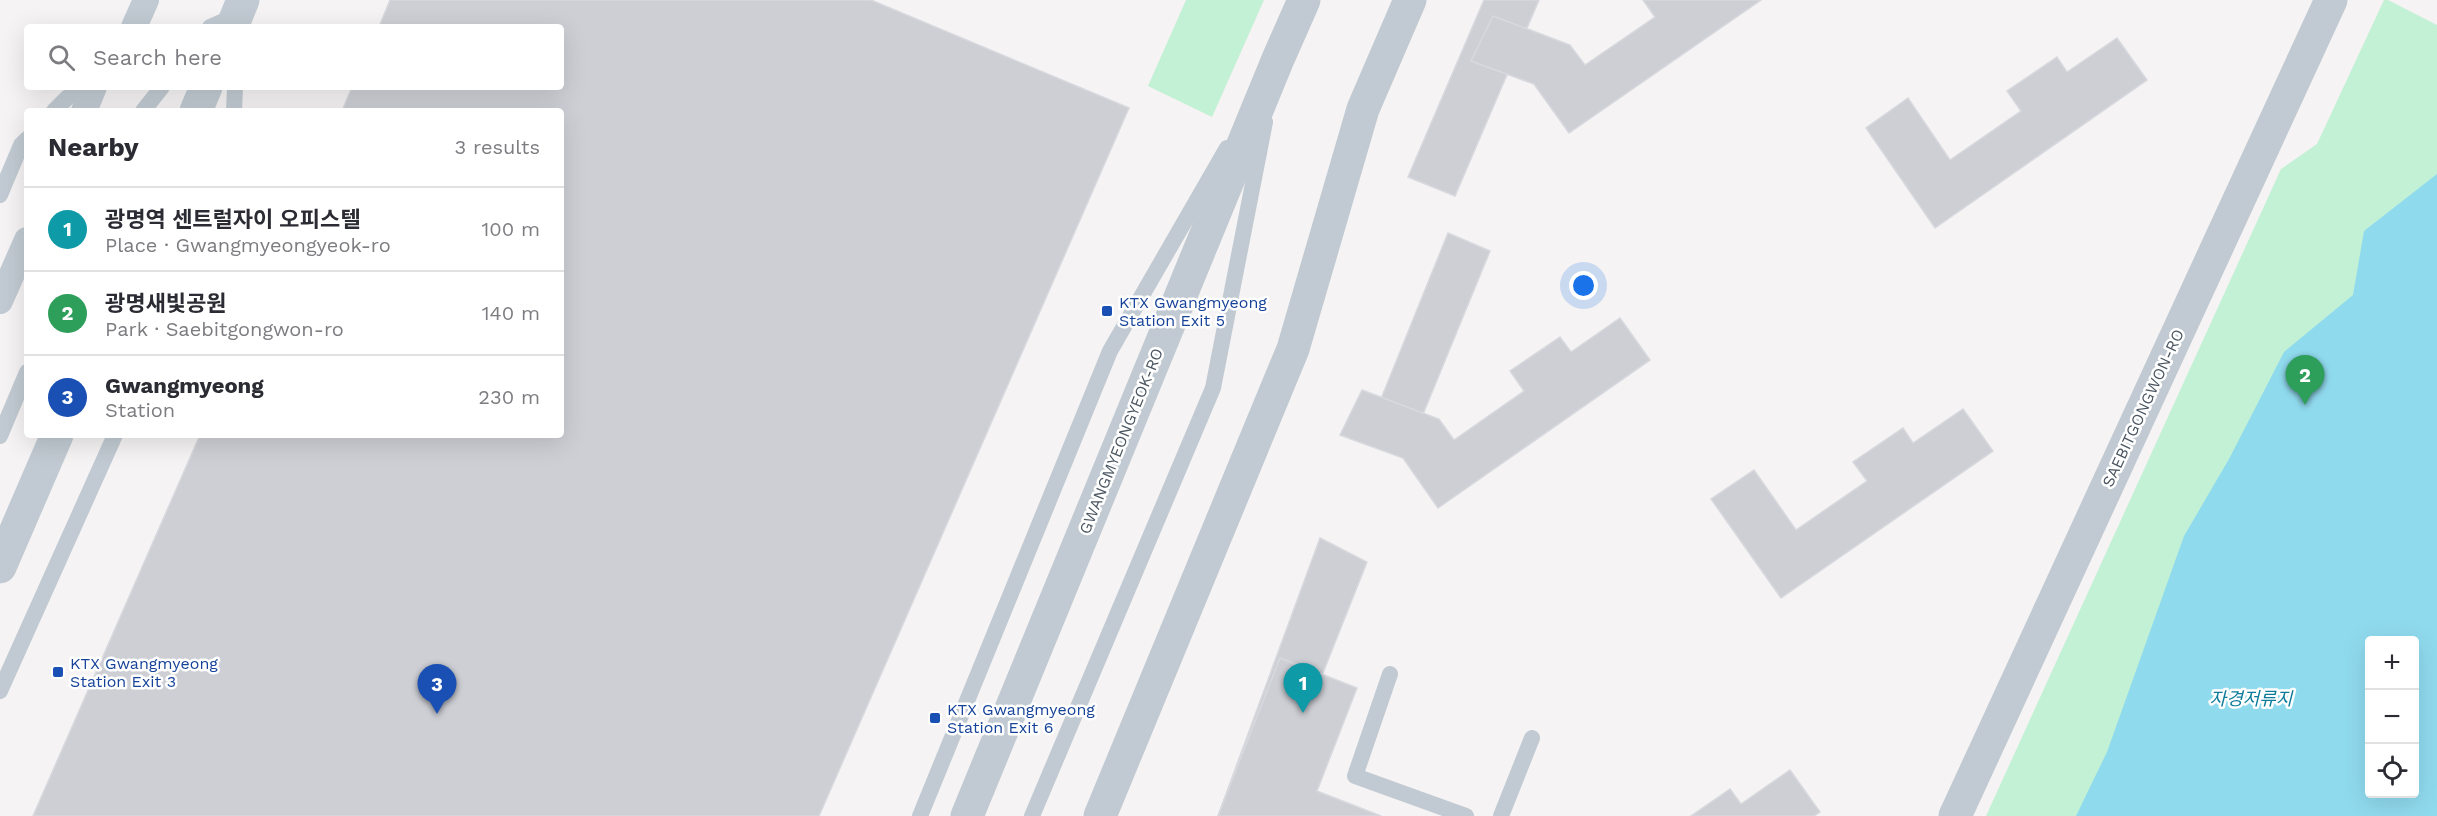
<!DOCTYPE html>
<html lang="en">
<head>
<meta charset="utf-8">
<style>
	:root { --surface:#fff; --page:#f7f7f7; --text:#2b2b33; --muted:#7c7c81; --line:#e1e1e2; --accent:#2563eb }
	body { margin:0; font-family:"Work Sans","Noto Sans KR",sans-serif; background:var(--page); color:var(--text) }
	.controls { position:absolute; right:18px; bottom:18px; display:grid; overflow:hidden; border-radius:6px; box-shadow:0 6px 24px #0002 }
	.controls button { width:54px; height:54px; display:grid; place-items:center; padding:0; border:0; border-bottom:2px solid var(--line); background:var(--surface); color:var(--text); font:30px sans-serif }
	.you { position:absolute; left:1584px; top:286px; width:21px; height:21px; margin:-15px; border:4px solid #fff; border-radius:50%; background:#1a73e8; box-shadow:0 0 0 9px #1a73e833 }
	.badge { display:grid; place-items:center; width:39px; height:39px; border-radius:50%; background:var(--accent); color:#fff; font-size:20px; font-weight:700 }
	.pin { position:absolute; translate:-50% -50px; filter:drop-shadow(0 2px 3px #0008) }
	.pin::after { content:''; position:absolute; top:32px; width:21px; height:18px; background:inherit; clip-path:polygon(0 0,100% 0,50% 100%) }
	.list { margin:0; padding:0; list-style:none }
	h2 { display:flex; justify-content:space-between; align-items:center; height:78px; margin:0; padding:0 24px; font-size:26px }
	h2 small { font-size:20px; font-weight:400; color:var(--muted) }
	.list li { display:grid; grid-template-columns:39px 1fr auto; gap:18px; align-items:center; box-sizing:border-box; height:84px; padding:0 24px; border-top:2px solid var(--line) }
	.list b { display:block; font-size:22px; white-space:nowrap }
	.list p { margin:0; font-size:20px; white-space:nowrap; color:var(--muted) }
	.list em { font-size:20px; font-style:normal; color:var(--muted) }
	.icon { flex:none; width:33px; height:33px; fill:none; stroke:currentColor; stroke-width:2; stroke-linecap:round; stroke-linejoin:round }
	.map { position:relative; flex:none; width:2437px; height:816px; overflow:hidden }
	.search { position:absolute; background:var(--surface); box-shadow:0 6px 24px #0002; left:24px; top:24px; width:540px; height:66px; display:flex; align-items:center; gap:15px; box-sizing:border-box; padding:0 21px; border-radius:6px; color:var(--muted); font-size:22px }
	.panel { position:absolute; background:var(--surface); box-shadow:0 6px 24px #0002; left:24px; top:108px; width:540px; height:330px; border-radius:6px }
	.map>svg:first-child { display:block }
</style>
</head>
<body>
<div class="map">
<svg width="2437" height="816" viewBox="0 0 2437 816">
	<rect width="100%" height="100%" fill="#f5f3f3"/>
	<!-- green -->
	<g fill="#c3f1d5" fill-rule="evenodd">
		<path d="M 1186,0 L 1264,0 L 1212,117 L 1148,86 Z"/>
		<path d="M 2384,0 L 2388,0 L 2437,25 L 2437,816 L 1986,816 L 2281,169 L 2317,144 ZM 2370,640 L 2414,640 L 2414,794 L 2370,794 Z"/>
	</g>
	<!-- water -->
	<path fill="#90daee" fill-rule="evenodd" d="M 2437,174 L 2437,816 L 2076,816 L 2107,752 L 2184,536 L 2229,459 L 2284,352 L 2353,295 L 2364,231 ZM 2370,640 L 2414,640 L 2414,794 L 2370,794 Z"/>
	<!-- building -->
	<g fill="#cdcfd5" stroke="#d7d9de" stroke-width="1.5">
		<path d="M 390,0 L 871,0 L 1129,108 L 819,816 L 33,816 L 200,435 L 561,435 L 561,111 L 342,111 L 352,87 L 561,87 L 561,27 L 379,27 Z"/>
		<path d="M 1484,0 L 1539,0 L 1455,196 L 1408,177 Z"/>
		<path d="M 1643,0 L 1761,0 L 1569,133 L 1534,84 L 1471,61 L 1493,16 L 1570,45 L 1585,65 L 1655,17 Z"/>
		<path d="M 2117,38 L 2147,80 L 1935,228 L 1866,128 L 1908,98 L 1950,160 L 2021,111 L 2007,91 L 2057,57 L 2067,72 Z"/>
		<path d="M 1448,233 L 1490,251 L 1405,458 L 1364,441 Z"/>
		<path d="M 1620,318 L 1650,360 L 1438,508 L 1403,458 L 1340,435 L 1362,390 L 1439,419 L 1454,440 L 1524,391 L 1510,371 L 1560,337 L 1571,352 Z"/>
		<path d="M 1963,409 L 1993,451 L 1781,598 L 1711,499 L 1754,470 L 1796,530 L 1867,481 L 1853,462 L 1903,428 L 1913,443 Z"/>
		<path d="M 1320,538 L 1367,562 L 1280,781 L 1379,816 L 1218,816 Z"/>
		<path d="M 1280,658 L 1357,688 L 1317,791 L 1381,816 L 1218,816 Z"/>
		<path d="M 1790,770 L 1820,812 L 1814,816 L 1691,816 L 1730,789 L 1741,804 Z"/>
	</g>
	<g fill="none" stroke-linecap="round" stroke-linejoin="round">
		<!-- service -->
		<g stroke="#c1cad2" stroke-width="16">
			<path d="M 210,27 L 237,15"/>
			<path d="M 54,111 L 68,97 L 87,87"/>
			<path d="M 143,111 L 162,87"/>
			<path d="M 234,111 L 235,87"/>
			<path d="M 0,195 L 21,145 L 27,139"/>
			<path d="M 0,436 L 27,372"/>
			<path d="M 1390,674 L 1355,776 L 1466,816"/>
			<path d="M 0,691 L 115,435"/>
			<path d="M 920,816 L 1110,351 L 1227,148"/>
			<path d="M 1032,816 L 1213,388 L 1265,122"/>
			<path d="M 1501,816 L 1532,738"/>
		</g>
		<!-- pedestrian -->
		<g stroke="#c1cad2" stroke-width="26">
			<path d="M 134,27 L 146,0"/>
			<path d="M 84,111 L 94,87"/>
			<path d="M 0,301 L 27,240"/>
		</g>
		<!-- tertiary -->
		<g stroke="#c1cad2" stroke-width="33">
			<path d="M 232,27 L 243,0"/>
			<path d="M 196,111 L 206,87"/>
			<path d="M 0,567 L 57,435"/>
			<path d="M 967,816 L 1278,59 L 1304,0"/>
			<path d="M 1100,816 L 1293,349 L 1363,109 L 1410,0"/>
			<path d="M 1955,816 L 2331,0"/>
		</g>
	</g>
	<!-- markers -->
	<g fill="#1a4fb4" stroke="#fff" stroke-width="2">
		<rect x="1101" y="305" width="12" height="12" rx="3"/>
		<rect x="52" y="666" width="12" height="12" rx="3"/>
		<rect x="929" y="712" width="12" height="12" rx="3"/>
	</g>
	<g text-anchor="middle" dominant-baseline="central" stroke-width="5" stroke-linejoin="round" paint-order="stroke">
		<!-- transit labels -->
		<g font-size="16" fill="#164399" stroke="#fff" text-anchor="start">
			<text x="1119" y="302">KTX Gwangmyeong<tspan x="1119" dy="18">Station Exit 5</tspan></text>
			<text x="70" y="663">KTX Gwangmyeong<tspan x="70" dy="18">Station Exit 3</tspan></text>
			<text x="947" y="709">KTX Gwangmyeong<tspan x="947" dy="18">Station Exit 6</tspan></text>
		</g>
		<!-- street labels -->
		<g font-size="16" fill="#4a5661" stroke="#fff">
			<text transform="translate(2143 408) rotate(-65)">SAEBITGONGWON-RO</text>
			<text transform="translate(1121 441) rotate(-68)">GWANGMYEONGYEOK-RO</text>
		</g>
		<!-- water labels -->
		<g font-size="18" font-style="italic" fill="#0c7c9b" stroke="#fff">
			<text x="2251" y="698">자경저류지</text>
		</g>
	</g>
</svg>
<div class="controls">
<button>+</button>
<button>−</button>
<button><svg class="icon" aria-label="locate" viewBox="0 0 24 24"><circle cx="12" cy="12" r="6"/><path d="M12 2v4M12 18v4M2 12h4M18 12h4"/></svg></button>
</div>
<div class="you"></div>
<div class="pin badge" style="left:1303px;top:713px;background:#0f9aa8">1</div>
<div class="pin badge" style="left:2305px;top:405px;background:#2e9e5b">2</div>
<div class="pin badge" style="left:437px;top:714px;background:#1a4fb4">3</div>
<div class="search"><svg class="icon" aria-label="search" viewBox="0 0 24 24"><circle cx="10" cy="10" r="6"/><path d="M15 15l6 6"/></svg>Search here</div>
<section class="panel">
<h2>Nearby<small>3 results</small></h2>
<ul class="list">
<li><span class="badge" style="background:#0f9aa8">1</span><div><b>광명역 센트럴자이 오피스텔</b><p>Place · Gwangmyeongyeok-ro</p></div><em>100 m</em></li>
<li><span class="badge" style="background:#2e9e5b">2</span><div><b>광명새빛공원</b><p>Park · Saebitgongwon-ro</p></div><em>140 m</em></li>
<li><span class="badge" style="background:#1a4fb4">3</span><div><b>Gwangmyeong</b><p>Station</p></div><em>230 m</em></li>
</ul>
</section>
</div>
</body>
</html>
